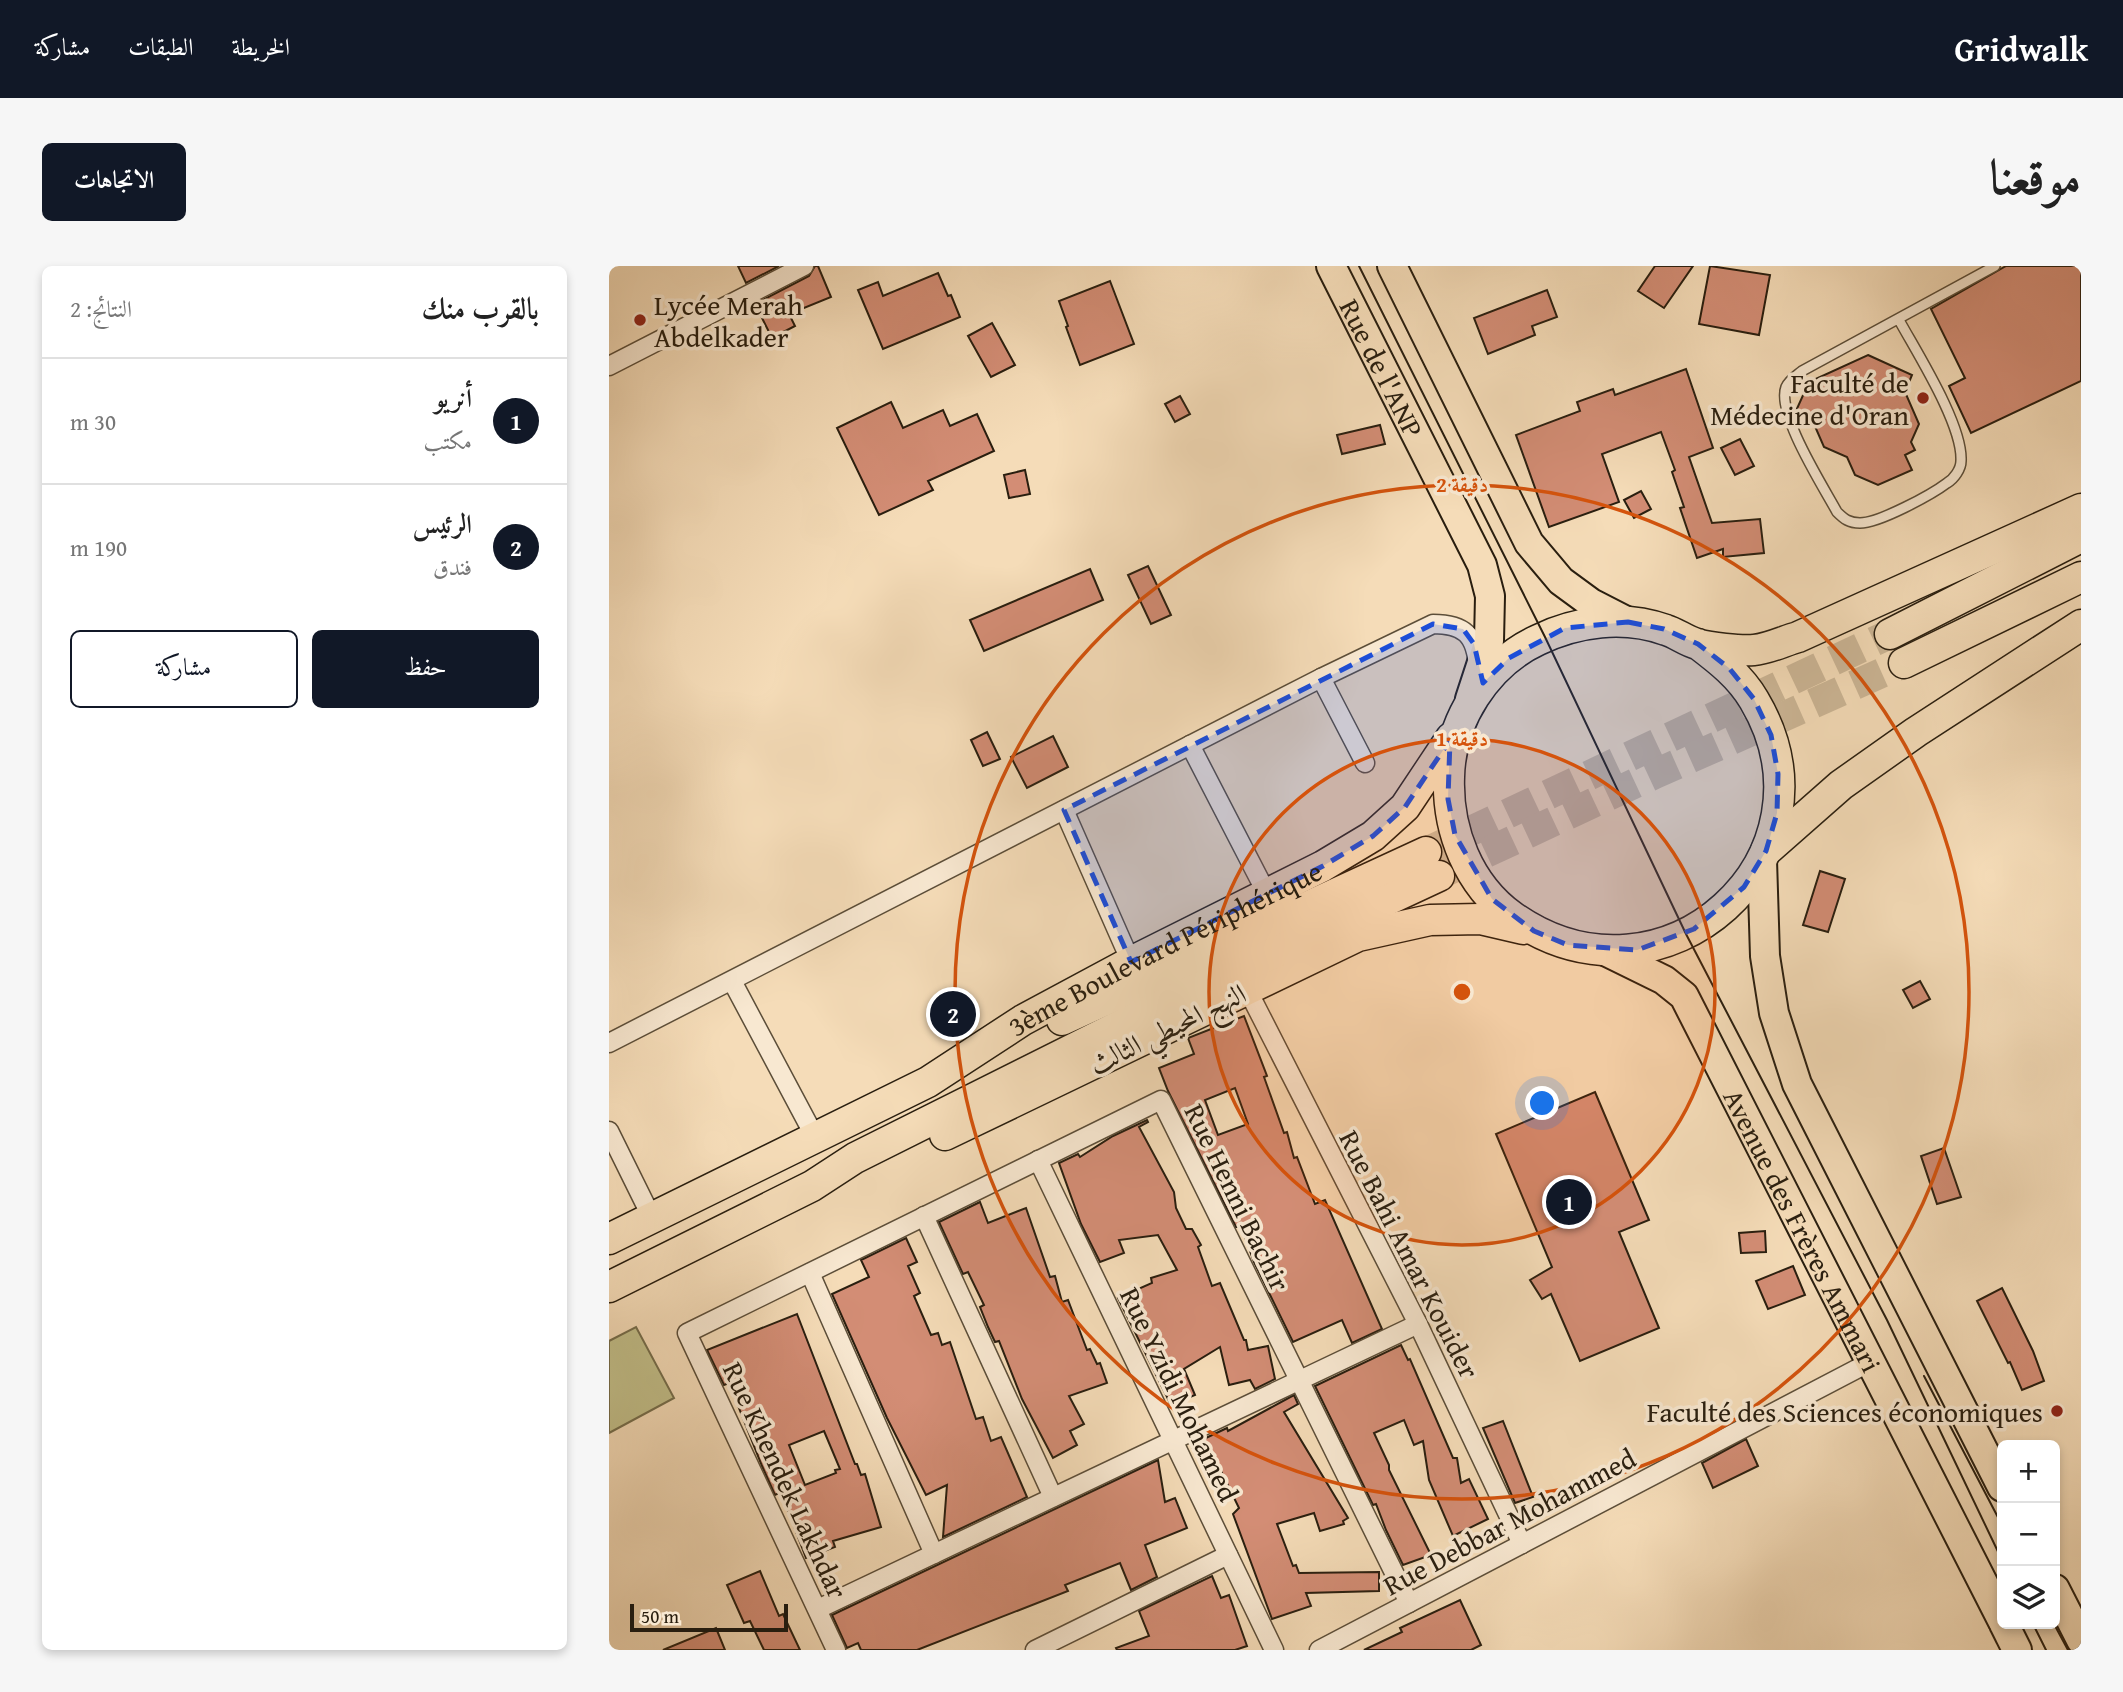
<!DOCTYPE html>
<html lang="ar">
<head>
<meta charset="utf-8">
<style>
	:root { --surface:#fff; --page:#f6f6f6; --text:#222; --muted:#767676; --line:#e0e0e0; --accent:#111827 }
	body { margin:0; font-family:"Gentium Book Plus",Amiri,serif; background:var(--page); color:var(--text); direction:rtl }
	.controls { position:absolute; right:21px; bottom:21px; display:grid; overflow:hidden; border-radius:10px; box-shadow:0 4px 10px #0003 }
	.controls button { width:63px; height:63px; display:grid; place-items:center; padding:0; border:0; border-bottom:2px solid var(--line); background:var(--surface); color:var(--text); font:35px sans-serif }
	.scale { position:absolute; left:21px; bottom:18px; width:158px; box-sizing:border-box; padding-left:7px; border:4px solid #291e0f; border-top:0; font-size:19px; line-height:24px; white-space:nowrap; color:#291e0f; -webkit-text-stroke:5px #f8e8d1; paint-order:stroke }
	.you { position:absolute; left:934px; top:838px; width:24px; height:24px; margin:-18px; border:5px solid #fff; border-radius:50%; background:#1a73e8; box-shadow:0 0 0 10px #1a73e833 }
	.badge { display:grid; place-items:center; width:46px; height:46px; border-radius:50%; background:var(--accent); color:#fff; font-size:23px; font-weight:700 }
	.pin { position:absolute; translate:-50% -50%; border:4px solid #fff; box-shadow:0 2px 7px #0006 }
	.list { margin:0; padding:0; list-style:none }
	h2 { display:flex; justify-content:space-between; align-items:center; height:91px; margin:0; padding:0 28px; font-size:30px }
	h2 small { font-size:23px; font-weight:400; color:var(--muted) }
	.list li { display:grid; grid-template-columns:46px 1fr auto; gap:21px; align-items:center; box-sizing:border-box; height:126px; padding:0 28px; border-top:2px solid var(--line) }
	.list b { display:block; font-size:26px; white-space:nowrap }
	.list p { margin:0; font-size:23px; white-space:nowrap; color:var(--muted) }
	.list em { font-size:23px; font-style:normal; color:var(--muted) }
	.actions { display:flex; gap:14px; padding:21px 28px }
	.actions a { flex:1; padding:16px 0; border:2px solid var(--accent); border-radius:10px; text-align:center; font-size:24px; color:var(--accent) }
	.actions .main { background:var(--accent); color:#fff }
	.icon { flex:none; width:38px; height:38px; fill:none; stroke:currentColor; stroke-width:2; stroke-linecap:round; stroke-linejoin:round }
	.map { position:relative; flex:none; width:1472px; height:1384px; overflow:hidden; direction:ltr; border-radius:10px }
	header { display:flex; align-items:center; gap:42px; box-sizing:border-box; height:98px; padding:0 35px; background:var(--accent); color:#fff }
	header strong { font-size:33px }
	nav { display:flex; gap:38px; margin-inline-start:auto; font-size:24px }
	.intro { display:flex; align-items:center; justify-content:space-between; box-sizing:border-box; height:168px; padding:0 42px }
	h1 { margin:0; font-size:49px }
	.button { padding:18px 32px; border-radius:10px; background:var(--accent); color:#fff; font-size:24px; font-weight:700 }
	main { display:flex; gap:42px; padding:0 42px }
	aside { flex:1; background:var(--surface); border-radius:10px; box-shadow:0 4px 10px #0003 }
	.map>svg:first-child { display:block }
</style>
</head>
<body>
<header>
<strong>Gridwalk</strong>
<nav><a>الخريطة</a><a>الطبقات</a><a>مشاركة</a></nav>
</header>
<div class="intro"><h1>موقعنا</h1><a class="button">الاتجاهات</a></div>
<main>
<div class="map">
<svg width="1472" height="1384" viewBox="0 0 1472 1384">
	<rect width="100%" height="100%" fill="#f5dcb8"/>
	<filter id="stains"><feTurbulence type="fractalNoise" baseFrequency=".00286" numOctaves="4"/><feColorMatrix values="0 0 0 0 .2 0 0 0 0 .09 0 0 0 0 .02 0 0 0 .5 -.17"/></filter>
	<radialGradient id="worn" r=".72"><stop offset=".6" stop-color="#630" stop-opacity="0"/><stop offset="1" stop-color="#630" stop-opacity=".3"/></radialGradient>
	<!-- green -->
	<path fill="#c2bf8a" stroke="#766e4c" stroke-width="2" d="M 27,1061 L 65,1132 L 0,1167 L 0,1075 Z"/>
	<!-- building -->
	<g fill="#d38d75" stroke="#291e0f" stroke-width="2" fill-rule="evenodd">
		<path d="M 129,0 L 170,0 L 137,17 Z"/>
		<path d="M 206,0 L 209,0 L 222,31 L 180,48 L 186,60 L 163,72 L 146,38 L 200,10 Z"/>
		<path d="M 1046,0 L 1084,0 L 1055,42 L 1029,25 Z"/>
		<path d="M 1101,0 L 1161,9 L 1150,69 L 1090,58 Z"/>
		<path d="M 1397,0 L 1472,0 L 1472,115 L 1362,167 L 1340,120 L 1356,112 L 1322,43 Z"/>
		<path d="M 329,7 L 339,30 L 342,29 L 351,51 L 274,83 L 249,24 L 269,16 L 274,30 Z"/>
		<path d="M 501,15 L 525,78 L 471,99 L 457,61 L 459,60 L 450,35 Z"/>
		<path d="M 938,24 L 948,51 L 923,60 L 926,69 L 879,88 L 865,52 Z"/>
		<path d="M 383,57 L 406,99 L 382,111 L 359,70 Z"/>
		<path d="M 1259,89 L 1303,109 L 1296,126 L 1310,158 L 1302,176 L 1306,184 L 1296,189 L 1303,204 L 1269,219 L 1246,209 L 1238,191 L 1215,181 L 1205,158 L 1187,150 L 1186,147 L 1200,116 Z"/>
		<path d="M 1077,103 L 1104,182 L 1080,191 L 1103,257 L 1151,253 L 1155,287 L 1114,291 L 1114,283 L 1088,292 L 1071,242 L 1075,241 L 1063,206 L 1066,204 L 1052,166 L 993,188 L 1010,236 L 940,261 L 907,169 L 971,145 L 968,136 L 1004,123 L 1006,129 Z"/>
		<path d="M 571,130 L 581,148 L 566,156 L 556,138 Z"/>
		<path d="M 282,136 L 294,162 L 334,144 L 341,160 L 368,148 L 385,185 L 319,215 L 324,224 L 270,249 L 228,162 Z"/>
		<path d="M 771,159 L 776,178 L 733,188 L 728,169 Z"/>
		<path d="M 1131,173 L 1145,200 L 1126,209 L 1112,182 Z"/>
		<path d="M 416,204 L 421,228 L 400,232 L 395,209 Z"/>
		<path d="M 1032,225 L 1042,243 L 1025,252 L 1015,234 Z"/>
		<path d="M 539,300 L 562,349 L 542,358 L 519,309 Z"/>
		<path d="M 481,303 L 494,334 L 375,385 L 361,354 Z"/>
		<path d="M 378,466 L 391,493 L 374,500 L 362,474 Z"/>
		<path d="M 444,470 L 459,501 L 418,522 L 402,491 Z"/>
		<path d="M 1211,605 L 1236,613 L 1219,666 L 1194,659 Z"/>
		<path d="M 1311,715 L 1321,733 L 1304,742 L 1294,724 Z"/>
		<path d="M 635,750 L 658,810 L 655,811 L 675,867 L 678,866 L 685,892 L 688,891 L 706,938 L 716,934 L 773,1063 L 743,1077 L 733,1054 L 684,1076 L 645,996 L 632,960 L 627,961 L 559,825 L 550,802 L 585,788 L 579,772 ZM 626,822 L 639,858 L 609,869 L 596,834 Z"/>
		<path d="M 986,826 L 1040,954 L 1010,966 L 1050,1062 L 971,1095 L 942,1028 L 933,1033 L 921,1014 L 943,1001 L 887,868 Z"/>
		<path d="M 538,854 L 539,856 L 530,861 L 565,926 L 567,942 L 577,963 L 583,963 L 592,979 L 589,981 L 603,1020 L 611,1017 L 635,1074 L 637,1074 L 639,1084 L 659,1080 L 666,1113 L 646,1123 L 641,1114 L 620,1119 L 611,1081 L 575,1103 L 586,1129 L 562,1139 L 509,1032 L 543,1017 L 542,1012 L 568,1004 L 549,969 L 510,974 L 515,987 L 491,996 L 472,958 L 450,897 L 469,888 L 471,891 L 504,870 Z"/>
		<path d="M 1335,882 L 1352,931 L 1328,938 L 1312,890 Z"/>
		<path d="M 371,936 L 379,957 L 417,942 L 441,1011 L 446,1010 L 453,1036 L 459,1034 L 478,1084 L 481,1083 L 488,1098 L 491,1097 L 498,1117 L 460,1130 L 475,1158 L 461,1165 L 468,1179 L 444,1192 L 413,1133 L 390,1075 L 386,1076 L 379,1061 L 371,1041 L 375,1039 L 359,1006 L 354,1008 L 330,956 Z"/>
		<path d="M 1156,965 L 1157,986 L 1132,987 L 1130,967 Z"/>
		<path d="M 297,972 L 308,996 L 299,1000 L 311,1027 L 305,1030 L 322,1069 L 329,1067 L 333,1079 L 341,1076 L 367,1153 L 374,1151 L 382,1175 L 392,1171 L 418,1231 L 334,1271 L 338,1219 L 317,1229 L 278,1152 L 223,1028 L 260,1011 L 252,994 Z"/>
		<path d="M 1184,1000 L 1196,1029 L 1159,1043 L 1147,1015 Z"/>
		<path d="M 1393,1022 L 1424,1085 L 1435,1115 L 1413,1124 L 1401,1096 L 1399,1097 L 1368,1035 Z"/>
		<path d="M 188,1048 L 246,1198 L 248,1198 L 252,1209 L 256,1208 L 272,1261 L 224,1275 L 226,1281 L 197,1292 L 172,1226 L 166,1229 L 153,1200 L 120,1117 L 115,1119 L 98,1084 ZM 215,1165 L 231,1203 L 226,1204 L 227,1207 L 196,1219 L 180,1179 Z"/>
		<path d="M 792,1079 L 799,1094 L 801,1093 L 844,1192 L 848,1192 L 852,1217 L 860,1213 L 879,1253 L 844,1270 L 820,1214 L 814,1175 L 805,1179 L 795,1154 L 765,1167 L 780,1199 L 780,1204 L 822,1289 L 794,1299 L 777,1264 L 767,1238 L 764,1239 L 706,1120 Z"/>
		<path d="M 685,1129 L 689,1138 L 675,1146 L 739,1252 L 734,1255 L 735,1258 L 711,1265 L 705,1247 L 668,1258 L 684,1300 L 687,1299 L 690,1307 L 770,1306 L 770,1325 L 697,1327 L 702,1340 L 663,1353 L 624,1248 L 630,1242 L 612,1205 L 598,1209 L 588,1183 L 584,1183 L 582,1179 L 618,1162 L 619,1165 Z"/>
		<path d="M 894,1155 L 924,1231 L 906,1237 L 874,1162 Z"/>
		<path d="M 1137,1173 L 1149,1200 L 1104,1222 L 1093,1197 Z"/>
		<path d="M 549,1194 L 556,1236 L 566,1232 L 578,1262 L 536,1279 L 548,1311 L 522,1324 L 511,1297 L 456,1319 L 459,1325 L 308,1384 L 252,1384 L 249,1377 L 238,1382 L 223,1349 Z"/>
		<path d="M 151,1305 L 170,1350 L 174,1348 L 191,1384 L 155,1384 L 141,1355 L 135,1357 L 118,1319 Z"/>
		<path d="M 603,1310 L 612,1332 L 620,1329 L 638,1380 L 626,1384 L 508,1384 L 507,1382 L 540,1370 L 530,1345 Z"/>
		<path d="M 851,1334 L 872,1379 L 862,1384 L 755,1384 L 793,1366 L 791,1362 Z"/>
		<path d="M 107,1362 L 116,1384 L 54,1384 Z"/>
	</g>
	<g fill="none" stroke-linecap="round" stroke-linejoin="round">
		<!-- trunk-tunnel -->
		<g stroke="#ccb696" stroke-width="30" stroke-dasharray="30 15" stroke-linecap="butt">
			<path d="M 817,586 L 1281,368"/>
			<path d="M 836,606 L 1046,508 L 1295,397"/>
		</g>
		<defs>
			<path id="service" d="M 1290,54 C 1308,87 1354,159 1352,195 C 1352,203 1345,213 1338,217 C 1322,229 1270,257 1251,257 C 1240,257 1235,253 1228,246 C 1214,220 1167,147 1177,121 C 1180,114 1187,110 1193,105 L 1386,0"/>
			<g id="minor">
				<path d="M 0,100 L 195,0"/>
				<path d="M 712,412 L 756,497"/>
				<path d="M 581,479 L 658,628"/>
				<path d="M 455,544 L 522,696"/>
				<path d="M 123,715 L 206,871"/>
				<path d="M 638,723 L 809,1058 L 913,1278"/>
				<path d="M 0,777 L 712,412 L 824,358 C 855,358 867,369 869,401"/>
				<path d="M 0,865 L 43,952"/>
				<path d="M 429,894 L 665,1384"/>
				<path d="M 315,950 L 444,1231"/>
				<path d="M 201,1007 L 325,1288"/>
				<path d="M 209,1343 L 809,1058"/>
				<path d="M 227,1384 L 78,1067 L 552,834 L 800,1337"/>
				<path d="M 426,1384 L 619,1289"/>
				<path d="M 710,1384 L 1263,1095"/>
			</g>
			<g id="primary">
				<path id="s1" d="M 722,0 L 873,299 L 881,330 L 880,375 L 861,433"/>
				<path d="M 783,0 L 920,277 L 952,315 L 982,337 L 1019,356"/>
				<path d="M 1153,594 L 1156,690 L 1165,747 L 1188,818 L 1393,1221"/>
				<path id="s2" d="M 996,685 L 1055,714 L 1075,730 L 1393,1354"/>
				<path d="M 1446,1323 L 1472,1374"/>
				<path d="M 1395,1358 L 1408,1384"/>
			</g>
			<g id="trunk">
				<path d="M 1281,368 L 1472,271"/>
				<path d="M 1089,378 C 1110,394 1131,410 1145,434 C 1238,590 1055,757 904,651 C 859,619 838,564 840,511 C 841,455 877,398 929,374 C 968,355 1015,349 1057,364 C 1067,367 1077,375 1088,378 C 1101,382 1131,385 1145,384 C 1159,383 1175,375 1189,371 L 1472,243"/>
				<path d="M 1295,397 L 1472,311"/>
				<path d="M 1157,585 L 1232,519 L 1307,466 L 1472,359"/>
				<path d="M 453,754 L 817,586"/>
				<path d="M 336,869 L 749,670 L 821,654 L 871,653 L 914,663"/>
				<path id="s3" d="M 0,973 L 319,816 L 414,754 L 522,696 L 714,600 L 764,570 L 796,541 L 842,472"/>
				<path d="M 0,1021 L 203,920 L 246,892 L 538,746 L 830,610"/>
			</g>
		</defs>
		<!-- service casing -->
		<use href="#service" stroke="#5c4e39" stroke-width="12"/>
		<!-- minor casing -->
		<use href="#minor" stroke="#5c4e39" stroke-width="21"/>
		<!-- primary casing -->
		<use href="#primary" stroke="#291e0f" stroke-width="32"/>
		<!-- trunk casing -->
		<use href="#trunk" stroke="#291e0f" stroke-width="33"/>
		<!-- service -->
		<use href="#service" stroke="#f8e8d1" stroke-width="9"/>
		<!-- minor -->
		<use href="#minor" stroke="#f8e8d1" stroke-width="18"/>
		<!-- primary -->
		<use href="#primary" stroke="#f5dcb8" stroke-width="28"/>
		<!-- trunk -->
		<use href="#trunk" stroke="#f5dcb8" stroke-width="30"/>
		<!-- tram -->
		<g stroke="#291e0f" stroke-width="2">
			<path d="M 750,0 L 936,371 L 1077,668 L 1278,1054 L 1393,1294"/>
			<path d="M 1315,1110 L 1393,1259"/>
			<path d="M 1424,1358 L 1437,1384"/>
			<path d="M 1445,1358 L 1459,1384"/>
		</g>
	</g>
	<!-- marked area -->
	<path fill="#1d4ed8" fill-opacity="0.2" stroke="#1d4ed8" stroke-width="5" stroke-dasharray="14 9" stroke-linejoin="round" d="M 1019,356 L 1055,363 L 1089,378 L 1120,402 L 1145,433 L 1162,469 L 1169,508 L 1168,547 L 1157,585 L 1135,621 L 1085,663 L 1028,684 L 959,679 L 925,665 L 883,633 L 846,569 L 839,533 L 841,474 L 796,541 L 764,570 L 714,600 L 522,696 L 455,544 L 824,358 L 854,363 L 865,378 L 874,417 L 900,392 L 956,362 Z"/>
	<!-- distance rings -->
	<circle cx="853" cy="726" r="253" fill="#d5530c" fill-opacity=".12"/>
	<g fill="none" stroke="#d5530c" stroke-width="3.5">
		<circle cx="853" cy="726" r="253"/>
		<circle cx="853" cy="726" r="507"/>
	</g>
	<!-- markers -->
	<g fill="#8f2418" stroke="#f8e8d1" stroke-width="2.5">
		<circle cx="31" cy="54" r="7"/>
		<circle cx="1314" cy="132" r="7"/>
		<circle cx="1448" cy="1145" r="7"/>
	</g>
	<g text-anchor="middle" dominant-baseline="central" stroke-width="7" stroke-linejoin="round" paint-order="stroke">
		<!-- poi labels -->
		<g font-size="28" fill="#291e0f" stroke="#f8e8d1" text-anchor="end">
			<text x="45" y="38" text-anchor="start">Lycée Merah<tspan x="45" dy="32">Abdelkader</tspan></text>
			<text x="1300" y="116">Faculté de<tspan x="1300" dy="32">Médecine d'Oran</tspan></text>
			<text x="1434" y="1145">Faculté des Sciences économiques</text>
		</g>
		<!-- street labels -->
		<g font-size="28" fill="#291e0f" stroke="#f8e8d1">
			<text stroke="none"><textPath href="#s1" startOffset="114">Rue de l'ANP</textPath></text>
			<text stroke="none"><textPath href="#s3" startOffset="628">3ème Boulevard Périphérique</textPath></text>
			<text transform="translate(558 762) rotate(-26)">النهج المحيطي الثالث</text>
			<text transform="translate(629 931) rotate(64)">Rue Henni Bachir</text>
			<text stroke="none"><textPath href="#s2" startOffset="354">Avenue des Frères Ammari</textPath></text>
			<text transform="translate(801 988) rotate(63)">Rue Bahi Amar Kouider</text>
			<text transform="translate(571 1128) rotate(64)">Rue Yzidi Mohamed</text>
			<text transform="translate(177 1214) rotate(65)">Rue Khendek Lakhdar</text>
			<text transform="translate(900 1255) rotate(-28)">Rue Debbar Mohammed</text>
		</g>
	</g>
	<circle cx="853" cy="726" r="10" fill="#d5530c" stroke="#f8e8d1" stroke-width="3.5"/>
	<g font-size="21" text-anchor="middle" font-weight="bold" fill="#d5530c" stroke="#f8e8d1" stroke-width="7" stroke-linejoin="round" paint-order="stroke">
		<text x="853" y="226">2 دقيقة</text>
		<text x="853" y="480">1 دقيقة</text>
	</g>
	<rect width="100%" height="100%" filter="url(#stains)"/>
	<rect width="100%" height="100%" fill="url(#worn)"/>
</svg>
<div class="controls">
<button>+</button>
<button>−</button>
<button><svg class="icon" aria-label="layers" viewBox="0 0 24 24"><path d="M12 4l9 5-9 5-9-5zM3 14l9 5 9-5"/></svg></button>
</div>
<div class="scale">50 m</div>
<div class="you"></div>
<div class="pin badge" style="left:960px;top:936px">1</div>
<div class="pin badge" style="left:344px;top:748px">2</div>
</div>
<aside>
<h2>بالقرب منك<small>النتائج: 2</small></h2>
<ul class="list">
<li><span class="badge">1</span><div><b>أنريو</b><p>مكتب</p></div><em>30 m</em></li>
<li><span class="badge">2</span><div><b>الرئيس</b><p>فندق</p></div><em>190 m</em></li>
</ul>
<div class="actions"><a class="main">حفظ</a><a>مشاركة</a></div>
</aside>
</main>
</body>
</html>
